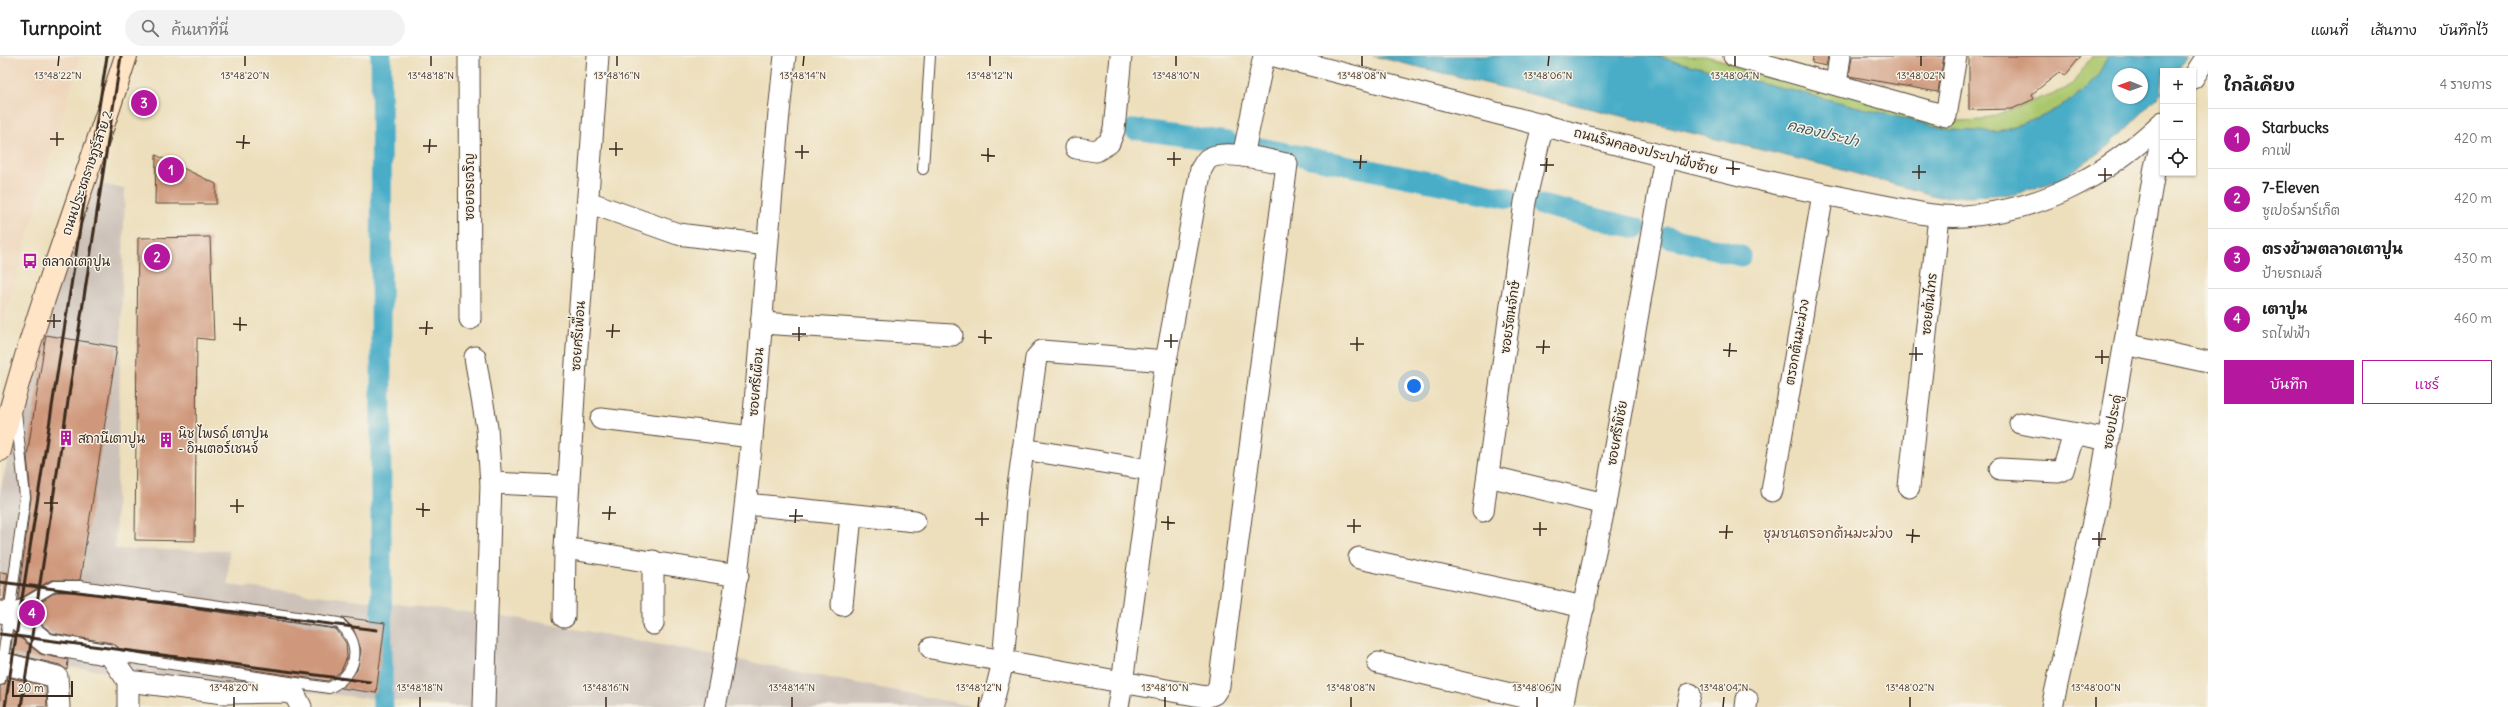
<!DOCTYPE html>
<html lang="th">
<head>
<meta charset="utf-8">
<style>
	:root { --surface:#fff; --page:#f2f2f2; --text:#222; --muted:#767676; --line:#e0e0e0; --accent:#b5179e }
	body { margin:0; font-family:Delius,"Playpen Sans Thai",sans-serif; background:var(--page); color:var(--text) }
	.controls { position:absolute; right:12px; top:12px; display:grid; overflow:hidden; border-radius:0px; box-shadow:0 1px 3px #0004 }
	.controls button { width:36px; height:36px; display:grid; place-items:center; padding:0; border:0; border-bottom:1px solid var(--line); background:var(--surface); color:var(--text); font:20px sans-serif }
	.compass { position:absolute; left:2112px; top:12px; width:36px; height:36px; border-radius:50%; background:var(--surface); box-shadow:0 1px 3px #0004; rotate:271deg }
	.scale { position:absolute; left:12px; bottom:10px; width:61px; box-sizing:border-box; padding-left:4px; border:2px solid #3b2a1e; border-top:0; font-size:11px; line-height:14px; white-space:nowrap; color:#3b2a1e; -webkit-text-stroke:3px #f7f3e8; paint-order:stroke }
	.you { position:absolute; left:1414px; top:330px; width:14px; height:14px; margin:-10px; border:3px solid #fff; border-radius:50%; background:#1a73e8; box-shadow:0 0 0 6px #1a73e833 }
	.badge { display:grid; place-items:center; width:26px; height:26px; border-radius:50%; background:var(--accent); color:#fff; font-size:13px; font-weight:700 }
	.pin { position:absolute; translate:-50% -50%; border:2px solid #fff; box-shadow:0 1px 4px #0006 }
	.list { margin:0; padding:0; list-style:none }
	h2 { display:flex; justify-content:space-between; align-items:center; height:52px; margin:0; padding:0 16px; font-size:17px }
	h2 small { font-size:13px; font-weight:400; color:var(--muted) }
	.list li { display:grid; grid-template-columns:26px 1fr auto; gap:12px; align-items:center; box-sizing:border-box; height:60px; padding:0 16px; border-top:1px solid var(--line) }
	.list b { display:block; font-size:15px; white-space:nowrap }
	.list p { margin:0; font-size:13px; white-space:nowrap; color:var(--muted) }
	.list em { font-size:13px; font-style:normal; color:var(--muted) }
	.actions { display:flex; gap:8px; padding:12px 16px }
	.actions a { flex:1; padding:9px 0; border:1px solid var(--accent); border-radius:0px; text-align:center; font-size:14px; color:var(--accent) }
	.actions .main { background:var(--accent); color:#fff }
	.icon { flex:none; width:22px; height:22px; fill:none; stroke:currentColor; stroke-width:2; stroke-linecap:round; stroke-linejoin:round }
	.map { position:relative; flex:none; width:2208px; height:651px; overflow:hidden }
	header { display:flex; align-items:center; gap:24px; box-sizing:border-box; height:56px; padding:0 20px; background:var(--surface); border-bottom:1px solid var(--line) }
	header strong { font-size:19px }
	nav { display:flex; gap:22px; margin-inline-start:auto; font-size:14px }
	.search { width:280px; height:36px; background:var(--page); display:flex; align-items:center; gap:10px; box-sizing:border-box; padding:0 14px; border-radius:22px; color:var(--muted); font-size:15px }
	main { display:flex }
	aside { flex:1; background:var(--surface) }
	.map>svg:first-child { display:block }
</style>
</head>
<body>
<header>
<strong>Turnpoint</strong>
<div class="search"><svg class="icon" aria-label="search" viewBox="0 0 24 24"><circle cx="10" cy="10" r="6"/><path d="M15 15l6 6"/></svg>ค้นหาที่นี่</div>
<nav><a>แผนที่</a><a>เส้นทาง</a><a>บันทึกไว้</a></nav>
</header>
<main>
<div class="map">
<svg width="2208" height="651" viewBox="0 0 2208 651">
	<rect width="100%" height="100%" fill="#f7f3e8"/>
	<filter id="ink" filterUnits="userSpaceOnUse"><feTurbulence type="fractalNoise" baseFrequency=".025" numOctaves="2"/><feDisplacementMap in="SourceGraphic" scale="8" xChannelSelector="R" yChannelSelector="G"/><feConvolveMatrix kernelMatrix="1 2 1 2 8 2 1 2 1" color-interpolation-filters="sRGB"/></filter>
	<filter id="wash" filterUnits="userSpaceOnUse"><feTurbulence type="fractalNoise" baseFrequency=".012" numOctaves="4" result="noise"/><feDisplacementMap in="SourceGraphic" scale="16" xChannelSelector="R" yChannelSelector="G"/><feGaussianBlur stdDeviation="0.9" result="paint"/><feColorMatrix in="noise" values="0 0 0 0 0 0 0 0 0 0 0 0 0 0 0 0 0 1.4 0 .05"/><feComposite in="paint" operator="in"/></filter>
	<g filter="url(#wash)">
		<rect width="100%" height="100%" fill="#eddfbc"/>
		<!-- built -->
		<path fill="#efd6bb" d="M 0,0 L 80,0 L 0,278 Z"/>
		<!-- industrial -->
		<path fill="#cdc2b9" d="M 92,126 L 125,133 L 115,493 L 229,495 L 228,529 L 511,561 L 710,598 L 977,651 L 453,651 L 55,610 L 47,651 L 0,651 L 0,435 L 43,258 Z"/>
		<!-- green -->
		<path fill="#abc76d" stroke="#737846" d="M 1654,0 L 1705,0 L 1958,65 L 1982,64 L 2065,33 L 2073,27 L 2092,0 L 2108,0 L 2097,21 L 2071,45 L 2039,62 L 1996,76 L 1950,74 Z"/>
		<!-- water -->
		<path fill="#49adc8" stroke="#426c73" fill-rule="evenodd" d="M 1373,0 L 1654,0 L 1950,74 L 1996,76 L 2039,62 L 2071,45 L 2097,21 L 2108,0 L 2187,0 L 2177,15 L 2163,15 L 2161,38 L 2110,89 L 2059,124 L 2016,138 L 1940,141 L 1828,110 ZM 2118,18 L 2142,18 L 2142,42 L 2118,42 Z"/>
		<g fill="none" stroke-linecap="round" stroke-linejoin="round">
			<!-- canal -->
			<g stroke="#49adc8" stroke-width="21">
				<path d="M 381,0 C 383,217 378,434 383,651"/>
				<path d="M 1134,73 L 1228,86"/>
				<path d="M 1261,92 L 1509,142"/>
				<path d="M 1541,149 L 1636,172"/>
				<path d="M 1668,181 L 1741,200"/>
			</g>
		</g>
		<g id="blocks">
			<!-- building -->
			<g fill="#cf987c">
				<path d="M 1813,0 L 1828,0 L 1826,10 L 1812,7 Z"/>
				<path d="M 1852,0 L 1944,0 L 1938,36 L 1849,20 Z"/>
				<path d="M 1969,0 L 2081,0 L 2065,20 L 2060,16 L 2032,38 L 2034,43 L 2012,53 L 1969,54 Z"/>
				<path d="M 156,99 L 216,128 L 216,148 L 155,148 Z"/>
				<path d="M 210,181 L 214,284 L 197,282 L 195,485 L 135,484 L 138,182 Z"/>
				<path d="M 46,279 L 117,291 L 80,524 L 51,524 L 18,544 L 31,442 L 27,400 Z"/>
				<path d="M 0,516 L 8,517 L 4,544 L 0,544 Z"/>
				<path d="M 56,536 L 80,536 L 336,573 L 346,587 L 347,601 L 341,615 L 328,625 L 121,594 L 112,587 L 52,577 L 25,555 Z"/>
				<path d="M 342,561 L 385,567 L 376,637 L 341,632 L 357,614 L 361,594 L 353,572 Z"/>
				<path d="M 13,576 L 40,598 L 68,604 L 67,614 L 60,609 L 10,597 Z"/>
				<path d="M 7,621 L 46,630 L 47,651 L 0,651 L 0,630 L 5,628 Z"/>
			</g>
		</g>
	</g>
	<g filter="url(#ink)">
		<use href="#blocks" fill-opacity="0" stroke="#564536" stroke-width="1"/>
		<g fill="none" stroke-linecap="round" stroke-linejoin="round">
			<defs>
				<g id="service">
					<path d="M 923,113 L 930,0"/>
					<path d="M 8,557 L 54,530 L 80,530 L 339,567 C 364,589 357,618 329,632 L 112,599"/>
					<path d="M 0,624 L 25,441 L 16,356"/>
				</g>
				<g id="minor">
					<path d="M 469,0 L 470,263"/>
					<path d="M 1275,0 C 1437,41 1598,85 1761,124 C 1804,134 1847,143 1890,151 C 1914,156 1939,162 1964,160 C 2045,154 2105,120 2163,66"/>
					<path d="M 1734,0 L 1946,60 L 1956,0"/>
					<path d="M 2193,22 L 2207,0"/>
					<path d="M 1836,28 L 1840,0"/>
					<path d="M 1076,92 L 1096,95 L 1109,87 L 1114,74 L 1121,0"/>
					<path d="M 1243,100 L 1264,0"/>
					<path d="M 588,146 L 678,178 L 767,189"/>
					<path d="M 761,267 L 952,279"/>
					<path d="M 2125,288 L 2208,306"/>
					<path d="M 475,301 L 487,372 L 491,427 L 484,651"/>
					<path d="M 601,363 L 752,381"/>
					<path d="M 2020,367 L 2109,384"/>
					<path d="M 1023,393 L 1150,414"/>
					<path d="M 2000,413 L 2058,416 L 2063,414 L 2074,378"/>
					<path d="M 1488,420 L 1605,448"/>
					<path d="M 491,427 L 558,430"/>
					<path d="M 1909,431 L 1939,161"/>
					<path d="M 1772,435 L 1823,138"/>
					<path d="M 746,448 L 915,465"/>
					<path d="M 1483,455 L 1525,146 L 1543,68"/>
					<path d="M 565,492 L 738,520"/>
					<path d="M 1359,502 L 1584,551"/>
					<path d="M 842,549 L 851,460"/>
					<path d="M 0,556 L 8,557 L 47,588 L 110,599 L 128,625 L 128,651"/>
					<path d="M 564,561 L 565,492 L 576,306 L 598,0"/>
					<path d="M 653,568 L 653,505"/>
					<path d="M 931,592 L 1206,641 L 1214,638 L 1219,630 L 1287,108 C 1270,105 1223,92 1208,103 C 1205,105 1203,111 1201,113 L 1166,305 L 1122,627 L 1118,651"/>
					<path d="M 2,607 L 57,621 L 59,651"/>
					<path d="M 1378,607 L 1562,650"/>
					<path d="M 128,625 L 224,637 L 286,636 L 295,639 L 301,651"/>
					<path d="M 992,650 L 1003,606 L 1018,430 L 1036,302 L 1042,295 L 1166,305"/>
					<path d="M 715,651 C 758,437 760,217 785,0"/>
					<path d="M 1562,651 L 1605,448 L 1665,101"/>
					<path d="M 1687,651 L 1690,638"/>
					<path d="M 1746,651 L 1747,643"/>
					<path d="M 2052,651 L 2097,448 L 2155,111 L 2163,80"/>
				</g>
				<path id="secondary" d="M 0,394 C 33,260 84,132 126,0"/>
			</defs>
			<!-- service casing -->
			<use href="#service" stroke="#564536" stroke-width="12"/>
			<!-- minor casing -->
			<use href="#minor" stroke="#564536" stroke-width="23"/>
			<!-- secondary casing -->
			<use href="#secondary" stroke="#564536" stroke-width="24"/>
			<!-- service -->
			<use href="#service" stroke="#fff" stroke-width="10"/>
			<!-- minor -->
			<use href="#minor" stroke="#fff" stroke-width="21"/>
			<!-- secondary -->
			<use href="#secondary" stroke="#ffe4c6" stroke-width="22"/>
			<!-- rail -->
			<g stroke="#3b2a1e" stroke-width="3">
				<path d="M 0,526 L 377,574"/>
				<path d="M 0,578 L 370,626"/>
				<path d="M 5,651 L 107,0"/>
				<path d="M 21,651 L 121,0"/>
			</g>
		</g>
	</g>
	<!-- ticks -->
	<path fill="none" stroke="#3b2a1e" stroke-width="1.5" d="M 58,10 L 59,0M 245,10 L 245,0M 431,10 L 431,0M 617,10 L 617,0M 803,10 L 804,0M 990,10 L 990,0M 1176,10 L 1176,0M 1362,10 L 1362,0M 1548,10 L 1549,0M 1735,10 L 1735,0M 1921,10 L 1921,0M 50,83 L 64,83M 236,86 L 250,87M 57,90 L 57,76M 423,90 L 437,90M 243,93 L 244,79M 609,93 L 623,93M 795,96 L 809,96M 429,97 L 430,83M 981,99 L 995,100M 616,100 L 616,86M 802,103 L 802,89M 1167,103 L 1181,103M 988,106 L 988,92M 1353,106 L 1367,106M 1540,109 L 1554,109M 1174,110 L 1174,96M 1726,112 L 1740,113M 1360,113 L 1361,99M 1546,116 L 1547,102M 1912,116 L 1926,116M 1733,119 L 1733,105M 2098,119 L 2112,119M 1919,123 L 1919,109M 2105,126 L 2105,112M 47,265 L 61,265M 233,268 L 247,269M 54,272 L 54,258M 419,272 L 433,272M 240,275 L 240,261M 606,275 L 620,275M 792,278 L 806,278M 426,279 L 427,265M 978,281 L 992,282M 612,282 L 613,268M 799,285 L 799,271M 1164,285 L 1178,285M 985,288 L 985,274M 1350,288 L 1364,288M 1536,291 L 1550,291M 1171,292 L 1171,278M 1723,294 L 1737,295M 1357,295 L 1357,281M 1543,298 L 1544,284M 1909,298 L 1923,298M 1729,301 L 1730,287M 2095,301 L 2109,301M 1916,305 L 1916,291M 2102,308 L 2102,294M 44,447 L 58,447M 230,450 L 244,450M 416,453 L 430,454M 51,454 L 51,440M 237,457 L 237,443M 602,457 L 616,457M 789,460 L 803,460M 423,461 L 423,447M 975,463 L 989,463M 609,464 L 610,450M 1161,466 L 1175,467M 795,467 L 796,453M 982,470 L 982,456M 1347,470 L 1361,470M 1533,473 L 1547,473M 1168,474 L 1168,460M 1719,476 L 1733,476M 1354,477 L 1354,463M 1906,479 L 1920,480M 1540,480 L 1540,466M 1726,483 L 1727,469M 2092,483 L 2106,483M 1912,487 L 1913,473M 2099,490 L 2099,476M 234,651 L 234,641M 420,651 L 420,641M 606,651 L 606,641M 792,651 L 792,641M 978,651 L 979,641M 1165,651 L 1165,641M 1351,651 L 1351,641M 1537,651 L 1537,641M 1723,651 L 1724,641M 1910,651 L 1910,641M 2096,651 L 2096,641"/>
	<!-- icons -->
	<defs>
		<symbol id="bus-bare" viewBox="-9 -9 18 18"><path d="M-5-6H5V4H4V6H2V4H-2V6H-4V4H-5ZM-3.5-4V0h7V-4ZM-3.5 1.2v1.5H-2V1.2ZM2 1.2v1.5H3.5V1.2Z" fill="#b5179e" stroke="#f7f3e8" stroke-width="2.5" paint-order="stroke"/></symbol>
		<symbol id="building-bare" viewBox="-9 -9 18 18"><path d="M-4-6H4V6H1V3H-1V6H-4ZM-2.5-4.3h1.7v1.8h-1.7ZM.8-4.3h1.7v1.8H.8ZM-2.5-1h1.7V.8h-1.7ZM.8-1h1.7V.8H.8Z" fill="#b5179e" stroke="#f7f3e8" stroke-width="2.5" paint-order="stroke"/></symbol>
	</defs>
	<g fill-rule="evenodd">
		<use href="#bus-bare" x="19" y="194" width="22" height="22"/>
		<use href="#building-bare" x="55" y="371" width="22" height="22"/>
		<use href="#building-bare" x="155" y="373" width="22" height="22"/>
	</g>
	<g text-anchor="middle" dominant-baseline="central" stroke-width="3" stroke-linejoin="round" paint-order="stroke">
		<!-- street labels -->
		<g font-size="13" fill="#3b2a1e" stroke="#f7f3e8">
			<text transform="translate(1646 95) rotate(15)">ถนนริมคลองประปาฝั่งซ้าย</text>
			<text transform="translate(87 117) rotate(-71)">ถนนประชาราษฎร์สาย 2</text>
			<text transform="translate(469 131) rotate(-90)">ซอยจรเจริญ</text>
			<text transform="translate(1929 248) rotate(-84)">ซอยต้นไทร</text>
			<text transform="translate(1510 261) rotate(-82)">ซอยรัตนจักษ์</text>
			<text transform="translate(578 280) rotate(-86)">ซอยศรีเพื่อน</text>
			<text transform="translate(1797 286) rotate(-80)">ตรอกต้นมะม่วง</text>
			<text transform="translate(756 326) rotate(-85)">ซอยศรีเผือน</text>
			<text transform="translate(2112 366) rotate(-80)">ซอยประดู่</text>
			<text transform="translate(1617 377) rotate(-80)">ซอยศรีพิชัย</text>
		</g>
		<!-- poi labels -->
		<g font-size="13" fill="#3b2a1e" stroke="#f7f3e8" text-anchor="start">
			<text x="42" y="205">ตลาดเตาปูน</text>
			<text x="178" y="377">นิช ไพรด์ เตาปูน<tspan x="178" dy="15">- อินเตอร์เชนจ์</tspan></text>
			<text x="78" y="382">สถานีเตาปูน</text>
		</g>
		<!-- water labels -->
		<g font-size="14" font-style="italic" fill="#40585a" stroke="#f7f3e8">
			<text transform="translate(1823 77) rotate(14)">คลองประปา</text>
		</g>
		<!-- neighbourhood labels -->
		<g font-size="14" fill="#6f503f" stroke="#f7f3e8">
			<text x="1828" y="477">ชุมชนตรอกต้นมะม่วง</text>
		</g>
	</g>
	<g font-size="10" text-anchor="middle" fill="#3b2a1e" stroke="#f7f3e8" stroke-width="3" stroke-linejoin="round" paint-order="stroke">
		<text x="58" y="23">13°48'22"N</text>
		<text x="245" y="23">13°48'20"N</text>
		<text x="431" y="23">13°48'18"N</text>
		<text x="617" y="23">13°48'16"N</text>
		<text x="803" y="23">13°48'14"N</text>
		<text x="990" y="23">13°48'12"N</text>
		<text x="1176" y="23">13°48'10"N</text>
		<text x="1362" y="23">13°48'08"N</text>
		<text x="1548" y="23">13°48'06"N</text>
		<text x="1735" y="23">13°48'04"N</text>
		<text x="1921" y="23">13°48'02"N</text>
		<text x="234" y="635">13°48'20"N</text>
		<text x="420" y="635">13°48'18"N</text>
		<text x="606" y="635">13°48'16"N</text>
		<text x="792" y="635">13°48'14"N</text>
		<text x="979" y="635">13°48'12"N</text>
		<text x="1165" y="635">13°48'10"N</text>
		<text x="1351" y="635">13°48'08"N</text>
		<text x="1537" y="635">13°48'06"N</text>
		<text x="1724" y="635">13°48'04"N</text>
		<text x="1910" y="635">13°48'02"N</text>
		<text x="2096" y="635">13°48'00"N</text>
	</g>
</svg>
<div class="controls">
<button>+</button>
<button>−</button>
<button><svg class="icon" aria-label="locate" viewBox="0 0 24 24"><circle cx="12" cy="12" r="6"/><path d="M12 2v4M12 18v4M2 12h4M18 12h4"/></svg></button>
</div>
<svg class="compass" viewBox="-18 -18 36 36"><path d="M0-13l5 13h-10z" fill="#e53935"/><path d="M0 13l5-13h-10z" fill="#767676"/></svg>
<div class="scale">20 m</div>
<div class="you"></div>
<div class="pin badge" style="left:171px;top:114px">1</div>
<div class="pin badge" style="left:157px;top:201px">2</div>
<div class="pin badge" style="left:144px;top:47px">3</div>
<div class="pin badge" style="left:32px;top:557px">4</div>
</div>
<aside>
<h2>ใกล้เคียง<small>4 รายการ</small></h2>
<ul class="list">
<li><span class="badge">1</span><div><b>Starbucks</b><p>คาเฟ่</p></div><em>420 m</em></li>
<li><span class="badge">2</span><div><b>7-Eleven</b><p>ซูเปอร์มาร์เก็ต</p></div><em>420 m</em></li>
<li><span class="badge">3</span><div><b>ตรงข้ามตลาดเตาปูน</b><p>ป้ายรถเมล์</p></div><em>430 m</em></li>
<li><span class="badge">4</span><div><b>เตาปูน</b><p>รถไฟฟ้า</p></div><em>460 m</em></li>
</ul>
<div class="actions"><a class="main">บันทึก</a><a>แชร์</a></div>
</aside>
</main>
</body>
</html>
